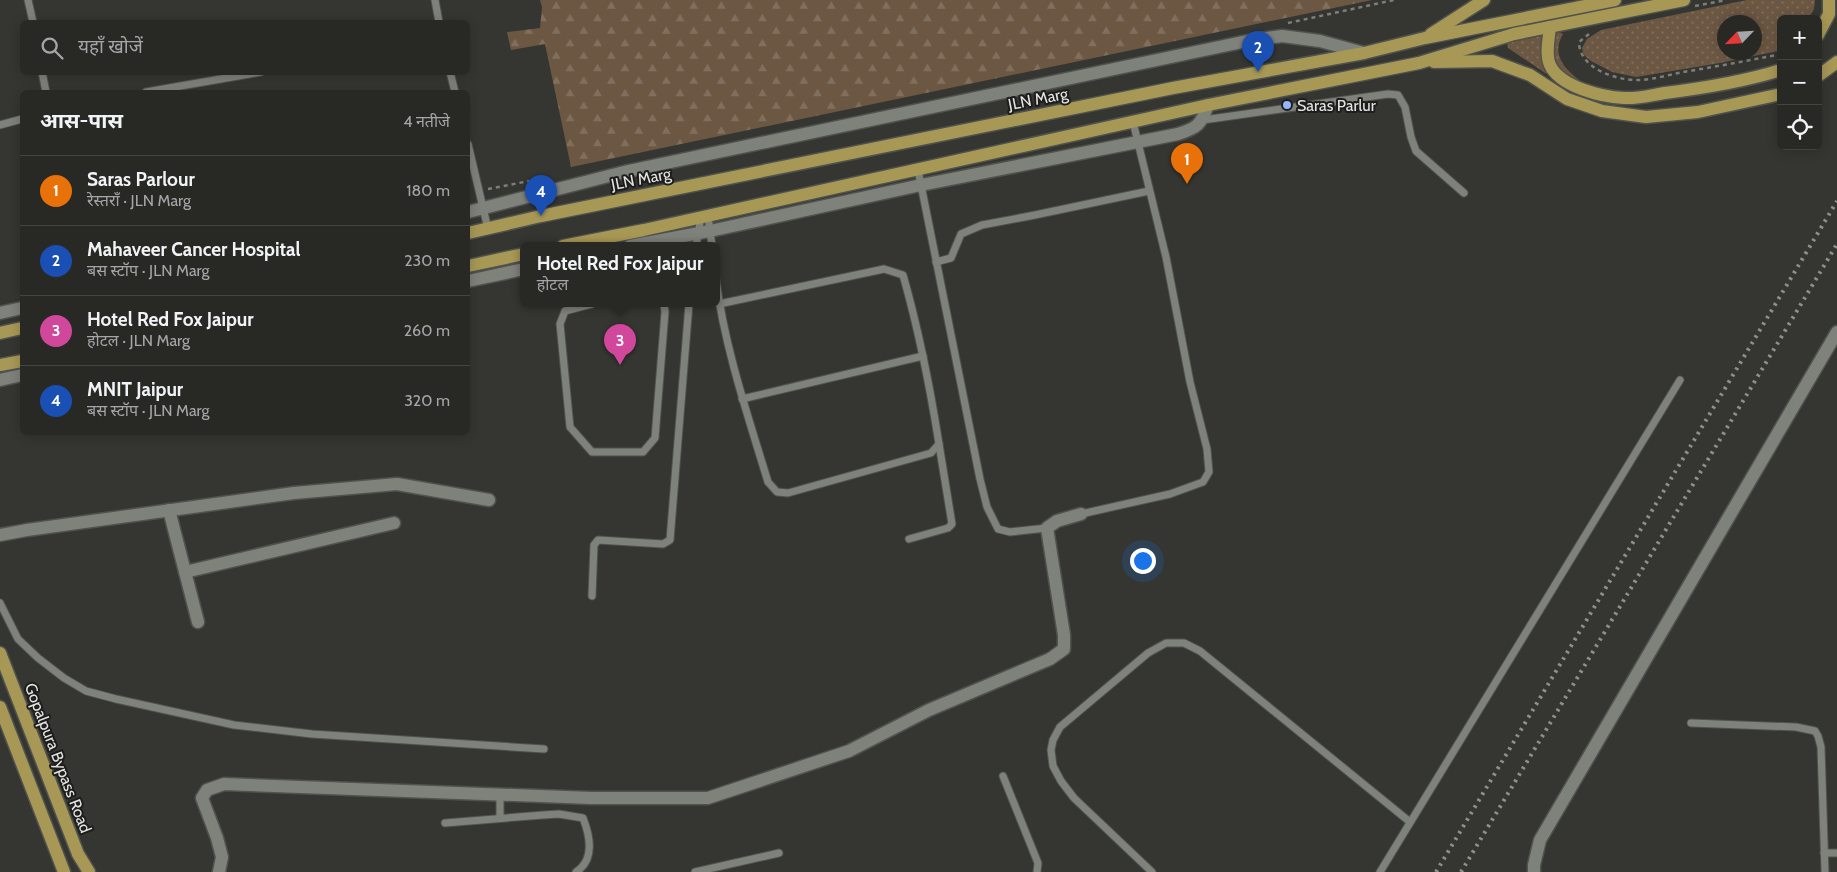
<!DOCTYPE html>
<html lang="hi">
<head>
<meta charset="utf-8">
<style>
	:root { --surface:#282825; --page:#30302d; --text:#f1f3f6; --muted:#a5a6a7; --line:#444442; --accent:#95b6fd }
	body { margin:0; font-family:Cabin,"Noto Sans Devanagari",sans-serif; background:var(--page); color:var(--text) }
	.controls { position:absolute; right:15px; top:15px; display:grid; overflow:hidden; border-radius:8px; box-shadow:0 2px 12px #0003 }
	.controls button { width:45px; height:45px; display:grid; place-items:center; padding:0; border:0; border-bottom:1px solid var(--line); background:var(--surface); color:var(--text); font:25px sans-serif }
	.compass { position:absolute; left:1717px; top:15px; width:45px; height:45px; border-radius:50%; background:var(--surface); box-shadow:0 2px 12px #0003; rotate:245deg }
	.you { position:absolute; left:1142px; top:560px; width:18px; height:18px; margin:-12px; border:4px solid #fff; border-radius:50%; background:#1a73e8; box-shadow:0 0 0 8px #1a73e833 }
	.badge { display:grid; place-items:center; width:32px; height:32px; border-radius:50%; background:var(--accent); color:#fff; font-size:16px; font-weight:700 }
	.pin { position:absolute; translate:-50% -41px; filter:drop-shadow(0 1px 2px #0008) }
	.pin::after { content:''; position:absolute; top:26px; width:18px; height:15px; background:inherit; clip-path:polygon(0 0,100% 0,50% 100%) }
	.popup { position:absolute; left:520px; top:242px; width:200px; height:65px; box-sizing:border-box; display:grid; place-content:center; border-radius:8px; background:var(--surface); filter:drop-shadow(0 1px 4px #0005); font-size:16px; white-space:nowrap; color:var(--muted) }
	.popup b { font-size:19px; color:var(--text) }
	.popup::after { content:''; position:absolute; left:50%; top:100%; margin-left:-10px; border:10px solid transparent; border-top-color:var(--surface) }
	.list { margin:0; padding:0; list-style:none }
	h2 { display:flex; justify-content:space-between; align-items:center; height:65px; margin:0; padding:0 20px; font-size:21px }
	h2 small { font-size:16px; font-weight:400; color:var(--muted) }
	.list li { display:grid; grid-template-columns:32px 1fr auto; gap:15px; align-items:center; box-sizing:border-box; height:70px; padding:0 20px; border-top:1px solid var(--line) }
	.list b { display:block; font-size:19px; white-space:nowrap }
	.list p { margin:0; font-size:16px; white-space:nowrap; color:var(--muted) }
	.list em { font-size:16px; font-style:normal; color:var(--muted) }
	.icon { flex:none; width:28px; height:28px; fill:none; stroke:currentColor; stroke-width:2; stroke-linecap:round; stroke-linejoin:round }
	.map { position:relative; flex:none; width:1837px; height:872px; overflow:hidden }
	.search { position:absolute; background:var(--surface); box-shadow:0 2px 12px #0003; left:20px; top:20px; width:450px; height:55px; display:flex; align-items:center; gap:12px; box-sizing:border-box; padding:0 18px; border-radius:8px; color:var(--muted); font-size:19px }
	.panel { position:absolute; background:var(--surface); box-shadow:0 2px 12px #0003; left:20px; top:90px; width:450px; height:345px; border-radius:8px }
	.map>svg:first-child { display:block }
</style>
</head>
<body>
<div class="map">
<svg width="1837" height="872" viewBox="0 0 1837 872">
	<defs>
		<pattern id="forest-firs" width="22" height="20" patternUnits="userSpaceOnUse" patternTransform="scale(1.25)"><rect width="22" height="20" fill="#6c5743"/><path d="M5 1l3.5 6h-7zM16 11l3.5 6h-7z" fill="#816f5e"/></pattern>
		<pattern id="garden-dots" width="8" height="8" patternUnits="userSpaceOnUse" patternTransform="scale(1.25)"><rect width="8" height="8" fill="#6c5743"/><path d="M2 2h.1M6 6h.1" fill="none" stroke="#816f5e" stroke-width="1.8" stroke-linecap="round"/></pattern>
	</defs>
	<rect width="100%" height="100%" fill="#353631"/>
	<!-- forest -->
	<path fill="url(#forest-firs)" d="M 540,0 L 1372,0 L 571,167 L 545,44 L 511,50 L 507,32 L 540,28 L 542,7 Z"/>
	<!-- garden -->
	<g fill="url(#garden-dots)" fill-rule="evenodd">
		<path d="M 1747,0 L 1815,0 L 1814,9 L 1808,19 L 1781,19 L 1781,49 L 1778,51 L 1720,63 L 1636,77 L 1612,72 L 1591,61 L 1584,55 L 1582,48 L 1587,39 L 1601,30 ZM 1724,22 L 1754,22 L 1754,52 L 1724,52 Z"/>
		<path d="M 1559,32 L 1563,34 C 1549,58 1569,72 1587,86 L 1554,79 L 1508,48 L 1507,43 Z"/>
	</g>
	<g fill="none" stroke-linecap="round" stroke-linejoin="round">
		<defs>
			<g id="service">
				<path d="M 28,0 L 33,22"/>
				<path d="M 435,0 L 439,22"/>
				<path d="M 42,72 L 46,92"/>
				<path d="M 450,72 L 455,92"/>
				<path d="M 146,92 L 261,72"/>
				<path d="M 1203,120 L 1388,94 L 1398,95 L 1405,107 L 1411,137 L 1416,151 L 1464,193"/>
				<path d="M 0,125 L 22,119"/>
				<path d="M 468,144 L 488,229"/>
				<path d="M 918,170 L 980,479 L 987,507 L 998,529 L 1010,532 L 1047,528"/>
				<path d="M 708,216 L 712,246"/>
				<path d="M 696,246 L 701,217"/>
				<path d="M 936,262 L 951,258 L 961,234 L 982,225 L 1035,215 L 1149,191"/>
				<path d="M 716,280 C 725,349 748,416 768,482 L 777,492 L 788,493 L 931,453 L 939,444 C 930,387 919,331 903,275 L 884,269 L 719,304"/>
				<path d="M 592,304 L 565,311 L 560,324 L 570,427 L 592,452 L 643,452 L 655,438 L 665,312 L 664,304"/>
				<path d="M 742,399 L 923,356"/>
				<path d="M 1081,514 L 1170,494 L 1203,482 L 1209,472 L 1207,449 L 1190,382 L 1166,257 L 1133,122"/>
				<path d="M 909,539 L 948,528 L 952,524 L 939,444"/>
				<path d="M 592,596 L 594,545 L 598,540 L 663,544 L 670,540 L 689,304"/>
				<path d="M 0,603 L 18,639 L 38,658 L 64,678 L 86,691 L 116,699 L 234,725 L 312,734 L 544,749"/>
				<path d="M 1691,723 L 1796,727 L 1815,731 L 1818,736 L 1821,747 L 1825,872"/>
				<path d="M 1003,776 L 1038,863 L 1037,872"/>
				<path d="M 500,818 L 500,795"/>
				<path d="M 445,823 L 543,815 L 559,814 L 583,818 C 590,836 595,860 576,872"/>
				<path d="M 1824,853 L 1837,853"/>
				<path d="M 695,872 L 779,853"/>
				<path d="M 1152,872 L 1074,798 L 1061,781 L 1053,766 L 1051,750 L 1053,740 L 1060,727 L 1148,653 L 1166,643 L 1184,643 L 1200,651 L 1410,822"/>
				<path d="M 1380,872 L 1680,380"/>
			</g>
			<g id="minor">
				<path d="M 169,510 L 198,622"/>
				<path d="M 0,535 L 27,530 L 294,493 L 397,484 L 489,500"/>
				<path d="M 185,572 L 394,523"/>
				<path d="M 219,872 L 222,857 L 217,838 L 202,798 L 207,790 L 224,784 L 591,798 L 708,798 L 849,751 L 929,710 L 1050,659 L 1064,649 L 1064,635 L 1047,528 L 1057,521 L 1081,514"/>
			</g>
			<g id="tertiary">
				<path d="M 468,212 L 628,171 L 1252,40 L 1282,36 L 1320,41 L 1364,53"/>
				<path d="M 630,246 L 710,231 L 921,185 L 1178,134 C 1197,128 1201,125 1208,105"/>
				<path d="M 468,281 L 524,269"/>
				<path d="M 0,313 L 22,308"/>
				<path d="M 0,380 L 22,375"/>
				<path d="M 1534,872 L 1534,865 L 1540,840 L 1837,332"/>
			</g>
			<g id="primary">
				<path d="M 1550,27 C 1549,38 1545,54 1550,65 C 1560,87 1602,97 1624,98 C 1637,99 1652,95 1665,93 C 1705,88 1743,82 1781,70"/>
				<path d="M 1431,34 L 1484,0"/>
				<path d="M 1818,35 L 1829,14 L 1829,0"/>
				<path d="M 1434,62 L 1492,61 L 1530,75 L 1567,99 L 1602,111 L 1646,117 L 1698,112 L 1781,94"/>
				<path d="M 1818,76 L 1837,62"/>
				<path d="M 468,233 L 541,216 L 1173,88 L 1364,53 L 1425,38 L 1615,0"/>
				<path d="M 563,246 L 644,230 L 1208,105 L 1419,63 L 1514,34 L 1684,0"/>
				<path d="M 468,266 L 524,254"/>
				<path d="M 0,333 L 22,328"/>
				<path d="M 0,365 L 22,361"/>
				<path d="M 0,653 L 78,854 L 89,872"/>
				<path d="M 0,707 L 64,872"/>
			</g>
		</defs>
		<!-- service casing -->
		<use href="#service" stroke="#50524d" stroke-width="9"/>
		<!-- minor casing -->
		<use href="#minor" stroke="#50524d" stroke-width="15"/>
		<!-- tertiary casing -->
		<use href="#tertiary" stroke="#50524d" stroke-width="15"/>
		<!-- primary casing -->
		<use href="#primary" stroke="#50524d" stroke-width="15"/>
		<!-- path -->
		<g stroke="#7d7e7a" stroke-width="2.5" stroke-dasharray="4 4" stroke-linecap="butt">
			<path d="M 1695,6 L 1726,0"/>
			<path d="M 1288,23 L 1394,0"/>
			<path d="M 1589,34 L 1579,42 C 1579,68 1615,80 1637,80 C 1652,80 1668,75 1683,72 C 1714,67 1746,61 1777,55 L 1781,53"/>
			<path d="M 488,189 L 529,181"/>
		</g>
		<!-- service -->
		<use href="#service" stroke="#7f817b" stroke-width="7"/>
		<!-- minor -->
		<use href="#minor" stroke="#7f817b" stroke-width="12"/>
		<!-- tertiary -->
		<use href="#tertiary" stroke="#7f817b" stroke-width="12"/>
		<!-- primary -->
		<use href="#primary" stroke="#a89856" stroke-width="12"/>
		<!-- rail -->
		<g stroke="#8f908c" stroke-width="4" stroke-dasharray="2.5 5" stroke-linecap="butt">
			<path d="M 1436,872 L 1837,201"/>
			<path d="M 1461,872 L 1837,244"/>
		</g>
	</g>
	<!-- markers -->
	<circle fill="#95b6fd" stroke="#1d1d1b" stroke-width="2" cx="1287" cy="105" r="5"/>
	<g text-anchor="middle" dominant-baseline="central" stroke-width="4" stroke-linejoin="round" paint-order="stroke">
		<!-- street labels -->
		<g font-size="16" fill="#e4e5e2" stroke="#1d1d1b">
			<text transform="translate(1038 99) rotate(-11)">JLN Marg</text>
			<text transform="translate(641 179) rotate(-11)">JLN Marg</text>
			<text transform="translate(58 758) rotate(69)">Gopalpura Bypass Road</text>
		</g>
		<!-- poi labels -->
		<g font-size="16" fill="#e4e5e2" stroke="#1d1d1b" text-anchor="start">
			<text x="1297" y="105">Saras Parlur</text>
		</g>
	</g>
</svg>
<div class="controls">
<button>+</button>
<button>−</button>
<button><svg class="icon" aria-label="locate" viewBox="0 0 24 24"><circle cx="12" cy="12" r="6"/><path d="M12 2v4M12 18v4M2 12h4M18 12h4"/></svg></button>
</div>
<svg class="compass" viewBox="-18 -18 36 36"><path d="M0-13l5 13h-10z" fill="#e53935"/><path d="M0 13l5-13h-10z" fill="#a5a6a7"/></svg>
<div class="you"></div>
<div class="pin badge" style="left:1187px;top:184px;background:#e8710a">1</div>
<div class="pin badge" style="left:1258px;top:72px;background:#1a4fb4">2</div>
<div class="pin badge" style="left:620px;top:365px;background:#d1479c">3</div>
<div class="popup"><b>Hotel Red Fox Jaipur</b>होटल</div>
<div class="pin badge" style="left:541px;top:216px;background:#1a4fb4">4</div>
<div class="search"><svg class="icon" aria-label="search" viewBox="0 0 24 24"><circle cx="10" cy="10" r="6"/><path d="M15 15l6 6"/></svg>यहाँ खोजें</div>
<section class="panel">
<h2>आस-पास<small>4 नतीजे</small></h2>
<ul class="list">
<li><span class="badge" style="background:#e8710a">1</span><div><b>Saras Parlour</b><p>रेस्तराँ · JLN Marg</p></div><em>180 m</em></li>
<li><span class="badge" style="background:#1a4fb4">2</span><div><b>Mahaveer Cancer Hospital</b><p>बस स्टॉप · JLN Marg</p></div><em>230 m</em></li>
<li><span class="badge" style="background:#d1479c">3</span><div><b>Hotel Red Fox Jaipur</b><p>होटल · JLN Marg</p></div><em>260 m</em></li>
<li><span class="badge" style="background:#1a4fb4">4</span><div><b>MNIT Jaipur</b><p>बस स्टॉप · JLN Marg</p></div><em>320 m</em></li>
</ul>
</section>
</div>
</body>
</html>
